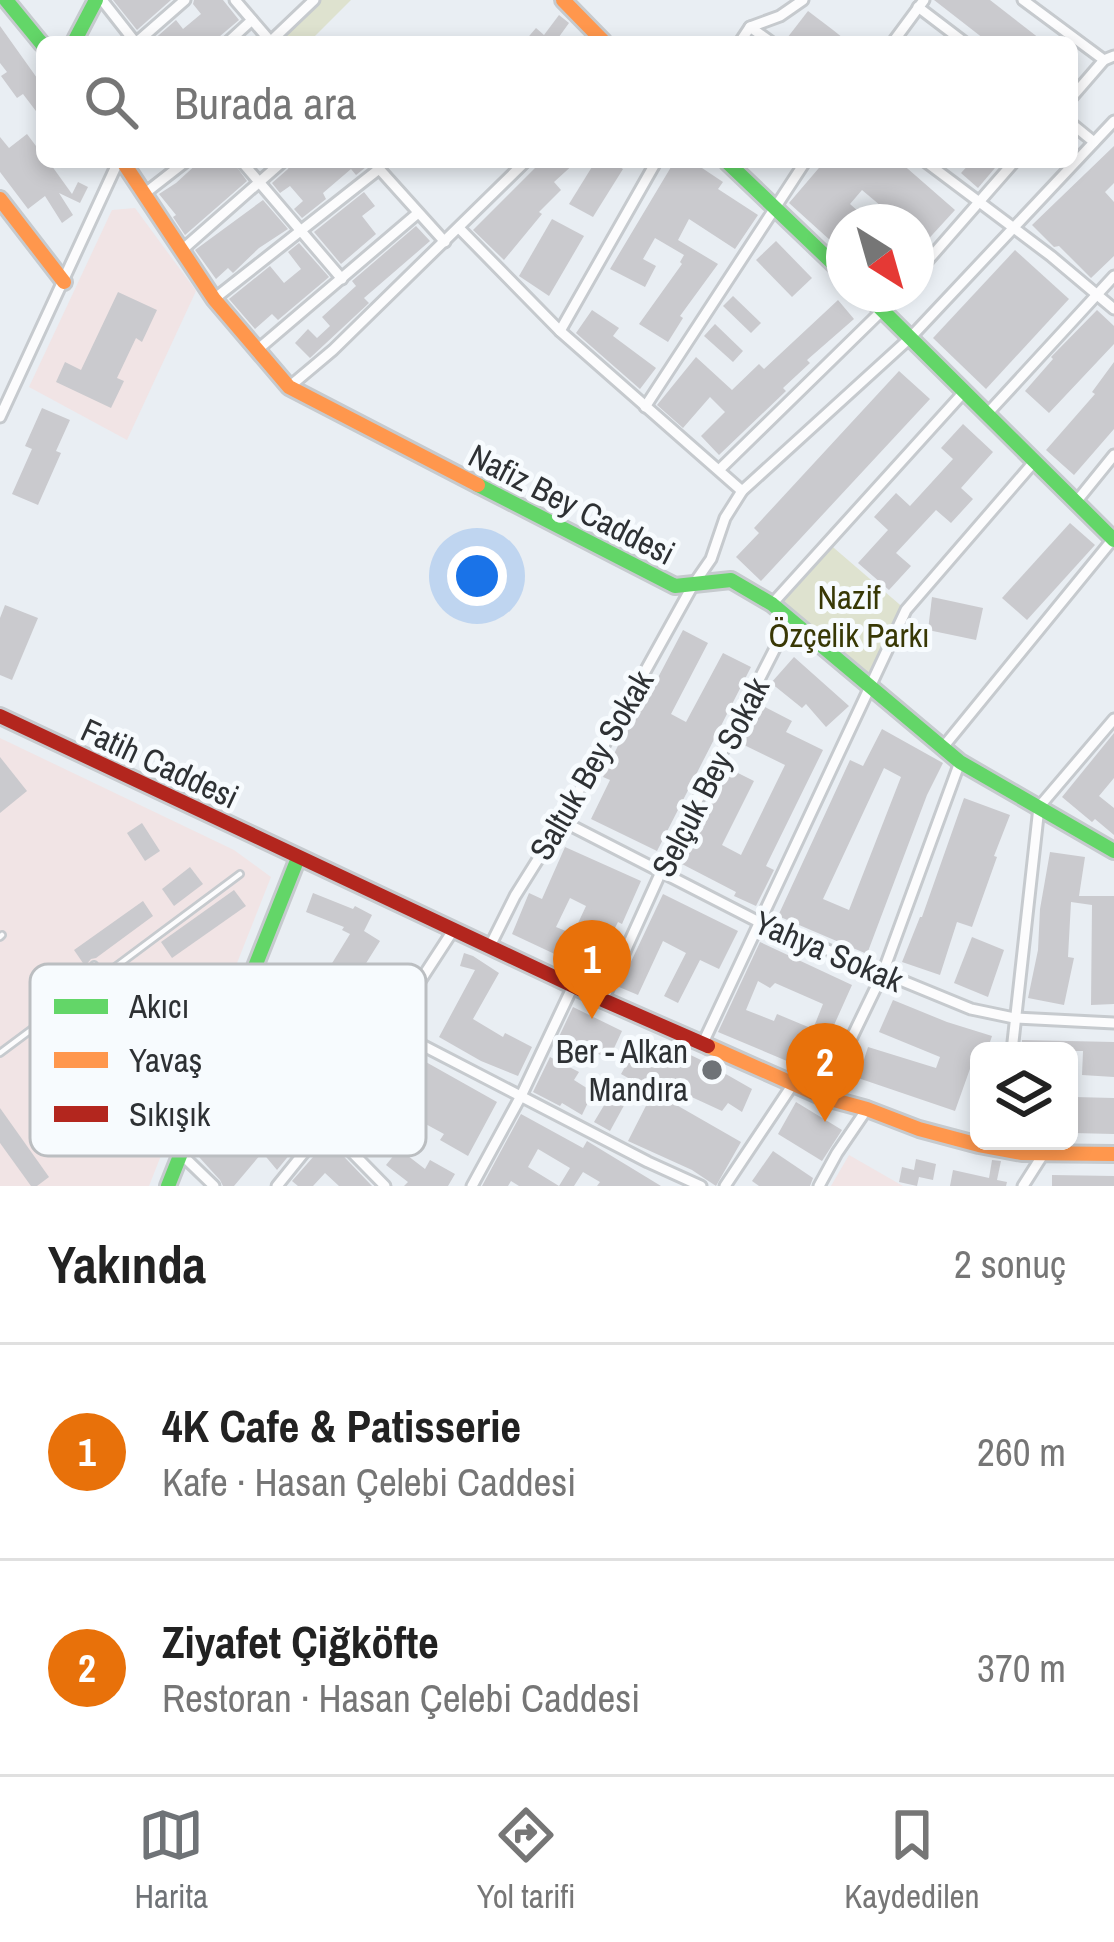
<!DOCTYPE html>
<html lang="tr">
<head>
<meta charset="utf-8">
<style>
	:root { --surface:#fff; --page:#f2f2f2; --text:#222; --muted:#767676; --line:#e0e0e0; --accent:#6f7377 }
	body { margin:0; font-family:"Archivo Narrow",sans-serif; background:var(--page); color:var(--text) }
	.controls { position:absolute; right:36px; bottom:36px; display:grid; overflow:hidden; border-radius:18px; box-shadow:0 6px 18px #0003 }
	.controls button { width:108px; height:108px; display:grid; place-items:center; padding:0; border:0; border-bottom:3px solid var(--line); background:var(--surface); color:var(--text); font:60px sans-serif }
	.compass { position:absolute; left:826px; top:204px; width:108px; height:108px; border-radius:50%; background:var(--surface); box-shadow:0 6px 18px #0003; rotate:143deg }
	.you { position:absolute; left:477px; top:576px; width:42px; height:42px; margin:-30px; border:9px solid #fff; border-radius:50%; background:#1a73e8; box-shadow:0 0 0 18px #1a73e833 }
	.badge { display:grid; place-items:center; width:78px; height:78px; border-radius:50%; background:var(--accent); color:#fff; font-size:39px; font-weight:700 }
	.pin { position:absolute; translate:-50% -99px; filter:drop-shadow(0 3px 6px #0008) }
	.pin::after { content:''; position:absolute; top:63px; width:42px; height:36px; background:inherit; clip-path:polygon(0 0,100% 0,50% 100%) }
	.list { margin:0; padding:0; list-style:none }
	h2 { display:flex; justify-content:space-between; align-items:center; height:156px; margin:0; padding:0 48px; font-size:51px }
	h2 small { font-size:39px; font-weight:400; color:var(--muted) }
	.list li { display:grid; grid-template-columns:78px 1fr auto; gap:36px; align-items:center; box-sizing:border-box; height:216px; padding:0 48px; border-top:3px solid var(--line) }
	.list b { display:block; font-size:45px; white-space:nowrap }
	.list p { margin:0; font-size:39px; white-space:nowrap; color:var(--muted) }
	.list em { font-size:39px; font-style:normal; color:var(--muted) }
	.icon { flex:none; width:66px; height:66px; fill:none; stroke:currentColor; stroke-width:2; stroke-linecap:round; stroke-linejoin:round }
	.map { position:relative; flex:none; width:1114px; height:1186px; overflow:hidden }
	.search { position:absolute; background:var(--surface); box-shadow:0 6px 18px #0003; left:36px; right:36px; top:36px; height:132px; display:flex; align-items:center; gap:30px; box-sizing:border-box; padding:0 42px; border-radius:18px; color:var(--muted); font-size:45px }
	.sheet { height:588px; background:var(--surface) }
	nav { display:flex; justify-content:space-around; align-items:center; box-sizing:border-box; height:168px; border-top:3px solid var(--line); background:var(--surface); font-size:33px; color:var(--muted) }
	nav a { display:grid; justify-items:center; gap:6px }
	nav .on { color:var(--accent) }
	.map>svg:first-child { display:block }
</style>
</head>
<body>
<div class="map">
<svg width="1114" height="1186" viewBox="0 0 1114 1186">
	<rect width="100%" height="100%" fill="#e9eef3"/>
	<!-- education -->
	<g fill="#f1e4e5">
		<path d="M 135,208 L 196,291 L 127,440 L 29,387 L 112,210 Z"/>
		<path d="M 0,738 L 234,850 L 271,877 L 149,1186 L 0,1186 Z"/>
		<path d="M 849,1155 L 903,1186 L 831,1186 Z"/>
	</g>
	<!-- green -->
	<g fill="#dee2cf">
		<path d="M 320,0 L 351,0 L 309,42 L 289,42 L 284,36 Z"/>
		<path d="M 827,542 L 906,610 L 870,688 L 772,604 Z"/>
	</g>
	<!-- building -->
	<g fill="#cacace" fill-rule="evenodd">
		<path d="M 113,0 L 171,0 L 137,30 Z"/>
		<path d="M 194,0 L 223,0 L 239,20 L 213,42 L 151,42 L 176,20 L 183,29 L 201,14 L 193,4 Z"/>
		<path d="M 934,0 L 990,0 L 1044,42 L 988,42 Z"/>
		<path d="M 808,11 L 833,30 L 848,42 L 784,42 Z"/>
		<path d="M 559,15 L 569,23 L 556,41 L 553,39 L 552,42 L 524,42 L 536,28 L 544,35 Z"/>
		<path d="M 0,26 L 42,85 L 42,119 L 23,94 L 17,98 L 1,76 L 7,72 L 0,63 Z"/>
		<path d="M 27,134 L 42,154 L 42,162 L 49,162 L 72,194 L 78,182 L 88,187 L 80,203 L 59,193 L 73,215 L 62,223 L 45,196 L 28,209 L 0,172 L 0,137 L 9,148 Z"/>
		<path d="M 1114,146 L 1114,183 L 1105,192 L 1114,202 L 1114,256 L 1091,278 L 1059,246 L 1054,247 L 1032,225 Z"/>
		<path d="M 199,162 L 233,162 L 247,181 L 185,235 L 173,217 L 176,215 L 159,194 L 176,183 Z"/>
		<path d="M 291,162 L 364,162 L 366,167 L 356,175 L 351,169 L 323,193 L 326,199 L 302,218 L 294,209 L 303,201 L 290,186 L 280,193 L 272,183 L 288,169 Z"/>
		<path d="M 541,162 L 576,162 L 554,182 L 561,190 L 539,212 L 542,214 L 504,260 L 473,230 Z"/>
		<path d="M 595,162 L 612,162 L 623,169 L 593,217 L 569,204 Z"/>
		<path d="M 674,162 L 693,162 L 723,182 L 718,189 L 758,215 L 735,249 L 689,219 L 678,240 L 718,264 L 680,316 L 683,318 L 668,342 L 639,324 L 682,264 L 680,262 L 684,255 L 655,238 L 643,259 L 656,266 L 645,287 L 610,269 Z"/>
		<path d="M 824,162 L 900,162 L 955,210 L 922,246 L 916,240 L 916,222 L 900,222 L 862,190 L 850,204 L 870,222 L 844,222 L 844,257 L 829,243 L 831,241 L 789,203 Z"/>
		<path d="M 971,162 L 1000,162 L 978,188 L 961,173 Z"/>
		<path d="M 364,192 L 375,206 L 362,216 L 376,234 L 341,264 L 314,232 Z"/>
		<path d="M 263,200 L 288,229 L 259,248 L 233,273 L 228,268 L 216,279 L 195,250 Z"/>
		<path d="M 552,219 L 584,236 L 549,296 L 519,276 Z"/>
		<path d="M 416,226 L 430,241 L 364,298 L 369,303 L 310,358 L 295,343 L 308,329 L 317,338 L 330,326 L 322,317 L 356,286 L 352,281 Z"/>
		<path d="M 776,241 L 812,278 L 792,297 L 756,260 Z"/>
		<path d="M 299,243 L 329,277 L 278,320 L 272,314 L 255,329 L 229,299 L 270,266 L 284,283 L 301,269 L 288,252 Z"/>
		<path d="M 1015,250 L 1069,299 L 986,389 L 933,338 Z"/>
		<path d="M 118,292 L 157,310 L 142,342 L 136,338 L 117,378 L 124,381 L 111,408 L 56,382 L 65,362 L 81,370 Z"/>
		<path d="M 733,296 L 761,323 L 751,333 L 723,306 Z"/>
		<path d="M 838,300 L 854,319 L 807,360 L 810,363 L 783,388 L 786,391 L 719,455 L 701,436 L 725,412 L 710,397 L 683,428 L 657,405 L 696,357 L 732,390 L 759,364 L 764,369 Z"/>
		<path d="M 592,310 L 619,328 L 613,336 L 656,368 L 640,389 L 576,333 Z"/>
		<path d="M 1097,310 L 1114,326 L 1114,344 L 1049,413 L 1025,391 L 1053,359 L 1051,357 Z"/>
		<path d="M 715,324 L 743,351 L 733,362 L 704,336 Z"/>
		<path d="M 1114,362 L 1114,429 L 1074,475 L 1046,450 L 1095,394 L 1092,392 Z"/>
		<path d="M 899,371 L 930,399 L 761,581 L 736,557 L 759,533 L 754,528 Z"/>
		<path d="M 42,408 L 70,420 L 56,451 L 61,453 L 38,505 L 12,494 L 32,449 L 25,446 Z"/>
		<path d="M 963,424 L 993,452 L 961,488 L 973,499 L 951,523 L 936,510 L 896,553 L 911,566 L 889,590 L 858,563 L 888,530 L 874,517 L 896,493 L 910,506 L 953,459 L 941,448 Z"/>
		<path d="M 1070,523 L 1095,545 L 1027,620 L 1002,598 Z"/>
		<path d="M 932,597 L 983,608 L 976,640 L 928,630 Z"/>
		<path d="M 5,605 L 38,618 L 12,680 L 0,675 L 0,618 Z"/>
		<path d="M 683,630 L 708,643 L 671,714 L 686,722 L 723,653 L 751,667 L 657,851 L 591,819 L 610,780 L 603,777 L 637,706 L 642,708 Z"/>
		<path d="M 794,657 L 849,706 L 826,727 L 806,704 L 802,708 L 771,683 Z"/>
		<path d="M 761,705 L 792,721 L 786,732 L 823,750 L 766,866 L 774,870 L 756,906 L 734,896 L 736,892 L 680,863 L 728,768 L 754,781 L 722,845 L 741,855 L 785,765 L 742,744 Z"/>
		<path d="M 882,729 L 943,763 L 927,795 L 867,954 L 778,916 L 850,760 L 863,766 ZM 884,768 L 901,777 L 849,910 L 823,899 Z"/>
		<path d="M 1114,733 L 1114,778 L 1099,796 L 1114,808 L 1114,835 L 1095,819 L 1092,822 L 1062,797 Z"/>
		<path d="M 0,757 L 27,791 L 0,813 Z"/>
		<path d="M 964,798 L 1010,815 L 994,856 L 997,857 L 972,927 L 957,922 L 940,975 L 902,962 L 920,917 L 922,917 Z"/>
		<path d="M 142,823 L 160,851 L 145,861 L 127,833 Z"/>
		<path d="M 565,847 L 641,881 L 622,924 L 618,922 L 593,972 L 512,934 L 529,893 L 542,899 ZM 570,898 L 586,906 L 573,934 L 556,927 Z"/>
		<path d="M 1050,852 L 1085,857 L 1079,896 L 1114,896 L 1114,1004 L 1091,1005 L 1092,905 L 1071,902 L 1068,957 L 1074,958 L 1064,1005 L 1028,998 L 1038,950 L 1040,909 Z"/>
		<path d="M 190,867 L 203,884 L 174,906 L 162,889 Z"/>
		<path d="M 234,890 L 246,906 L 172,958 L 161,942 Z"/>
		<path d="M 313,893 L 353,909 L 355,906 L 372,915 L 364,931 L 380,941 L 358,976 L 344,967 L 328,997 L 298,1042 L 303,1046 L 285,1071 L 270,1056 L 295,1022 L 266,1003 L 281,980 L 310,999 L 350,934 L 342,930 L 344,927 L 306,912 Z"/>
		<path d="M 663,894 L 738,931 L 719,969 L 700,960 L 678,1003 L 664,996 L 686,953 L 663,941 L 638,995 L 619,987 Z"/>
		<path d="M 143,901 L 153,916 L 96,958 L 91,959 L 85,966 L 74,950 Z"/>
		<path d="M 972,937 L 1004,950 L 988,997 L 954,983 Z"/>
		<path d="M 760,942 L 852,985 L 813,1072 L 718,1032 ZM 758,981 L 770,988 L 775,983 L 823,1004 L 813,1029 L 777,1014 L 774,1021 L 746,1010 Z"/>
		<path d="M 464,953 L 473,956 L 499,973 L 473,1019 L 503,1037 L 505,1033 L 532,1047 L 518,1076 L 481,1061 L 439,1037 L 475,970 L 460,966 Z"/>
		<path d="M 893,1000 L 947,1022 L 992,1036 L 987,1051 L 979,1051 L 979,1069 L 971,1066 L 955,1111 L 858,1078 L 868,1047 L 936,1068 L 940,1057 L 879,1032 Z"/>
		<path d="M 573,1007 L 622,1031 L 609,1059 L 588,1049 L 585,1056 L 556,1043 Z"/>
		<path d="M 642,1037 L 673,1054 L 676,1048 L 703,1061 L 752,1089 L 742,1112 L 728,1103 L 722,1111 L 672,1088 L 666,1099 L 741,1142 L 716,1186 L 692,1170 L 628,1141 L 653,1092 L 621,1074 Z"/>
		<path d="M 393,1040 L 419,1054 L 417,1057 L 497,1102 L 468,1156 L 440,1140 L 444,1134 L 387,1103 L 363,1139 L 341,1124 L 348,1113 L 346,1112 L 353,1100 L 356,1101 Z"/>
		<path d="M 1022,1040 L 1114,1042 L 1114,1077 L 1082,1075 L 1083,1051 L 1021,1051 Z"/>
		<path d="M 550,1057 L 579,1072 L 574,1080 L 593,1092 L 582,1115 L 562,1103 L 560,1106 L 533,1092 Z"/>
		<path d="M 246,1062 L 275,1090 L 269,1097 L 294,1118 L 298,1114 L 313,1126 L 277,1170 L 262,1152 L 289,1125 L 263,1104 L 249,1119 L 245,1115 L 231,1130 L 261,1154 L 234,1186 L 223,1186 L 220,1180 L 199,1157 L 219,1123 L 214,1119 L 233,1099 L 225,1092 L 234,1081 L 231,1078 Z"/>
		<path d="M 612,1092 L 627,1100 L 610,1131 L 594,1122 Z"/>
		<path d="M 1074,1097 L 1114,1098 L 1114,1134 L 1073,1133 Z"/>
		<path d="M 796,1102 L 842,1130 L 822,1161 L 778,1134 Z"/>
		<path d="M 0,1108 L 49,1177 L 37,1186 L 31,1186 L 0,1143 Z"/>
		<path d="M 521,1114 L 583,1148 L 587,1141 L 661,1186 L 597,1186 L 600,1182 L 583,1172 L 574,1186 L 519,1186 L 511,1181 L 508,1186 L 482,1186 ZM 538,1149 L 570,1168 L 559,1186 L 528,1167 Z"/>
		<path d="M 328,1140 L 372,1186 L 339,1186 L 325,1173 L 313,1186 L 298,1186 L 292,1181 Z"/>
		<path d="M 399,1149 L 425,1169 L 430,1160 L 455,1174 L 448,1186 L 404,1186 L 408,1182 L 386,1165 Z"/>
		<path d="M 773,1151 L 813,1178 L 810,1186 L 759,1186 L 752,1181 Z"/>
		<path d="M 916,1159 L 936,1164 L 933,1180 L 919,1177 L 917,1186 L 899,1182 L 902,1167 L 914,1170 Z"/>
		<path d="M 992,1160 L 1001,1161 L 997,1180 L 1007,1182 L 1006,1186 L 950,1186 L 953,1170 L 989,1178 Z"/>
		<path d="M 1052,1175 L 1114,1176 L 1114,1186 L 1052,1186 Z"/>
	</g>
	<g fill="none" stroke-linecap="round" stroke-linejoin="round">
		<defs>
			<g id="lane">
				<path d="M 0,937 L 2,935"/>
				<path d="M 94,965 L 147,1031"/>
				<path d="M 0,1053 L 240,874"/>
			</g>
			<g id="street">
				<path d="M 102,0 L 135,42"/>
				<path d="M 235,0 L 271,42"/>
				<path d="M 1023,0 L 1104,60"/>
				<path d="M 918,7 L 964,42"/>
				<path d="M 750,27 L 780,16 L 803,0"/>
				<path d="M 271,41 L 314,0"/>
				<path d="M 137,42 L 185,0"/>
				<path d="M 228,42 L 252,20"/>
				<path d="M 740,42 L 750,27 L 771,42"/>
				<path d="M 893,42 L 924,0"/>
				<path d="M 1072,97 L 1104,60 L 1114,56"/>
				<path d="M 1072,124 L 1094,142"/>
				<path d="M 242,162 L 342,279"/>
				<path d="M 373,162 L 445,242"/>
				<path d="M 926,162 L 1051,256 L 1114,309"/>
				<path d="M 144,194 L 185,162"/>
				<path d="M 459,228 L 560,331 L 742,491"/>
				<path d="M 182,250 L 282,162"/>
				<path d="M 916,274 L 1014,162"/>
				<path d="M 214,299 L 379,169"/>
				<path d="M 560,331 L 656,162"/>
				<path d="M 256,351 L 418,213"/>
				<path d="M 289,387 L 333,350 L 525,162"/>
				<path d="M 645,407 L 805,162"/>
				<path d="M 987,414 L 1114,276"/>
				<path d="M 0,417 L 118,162"/>
				<path d="M 719,470 L 899,294"/>
				<path d="M 1076,502 L 1114,455"/>
				<path d="M 772,604 L 964,392"/>
				<path d="M 944,746 L 1113,539"/>
				<path d="M 562,821 L 759,922 L 971,1009 L 1014,1018 L 1114,1023"/>
				<path d="M 490,946 L 515,896 L 562,821 L 693,585 L 711,559 L 725,518 L 742,491 L 910,338 L 1114,121"/>
				<path d="M 603,1000 L 661,872 L 790,619"/>
				<path d="M 389,1028 L 648,1162 L 701,1186"/>
				<path d="M 231,1029 L 385,1186"/>
				<path d="M 702,1045 L 906,610 L 1034,462"/>
				<path d="M 1012,1051 L 1039,807 L 1114,719"/>
				<path d="M 823,1097 L 882,975 L 960,762"/>
				<path d="M 181,1154 L 214,1186"/>
				<path d="M 277,1186 L 327,1124 L 454,929"/>
				<path d="M 472,1186 L 521,1096 L 573,986"/>
				<path d="M 725,1186 L 793,1084"/>
				<path d="M 819,1186 L 837,1153 L 867,1109"/>
				<path d="M 1023,1186 L 1044,1153"/>
			</g>
			<g id="fast">
				<path d="M 6,0 L 42,44"/>
				<path d="M 74,42 L 96,0"/>
				<path d="M 727,162 L 844,274"/>
				<path d="M 866,294 L 1114,540"/>
				<path d="M 478,485 L 675,586 L 731,580 L 772,604 L 960,762 L 1114,851"/>
				<path d="M 168,1186 L 298,858"/>
			</g>
			<g id="slow">
				<path d="M 563,0 L 604,42"/>
				<path d="M 123,162 L 214,299 L 289,387 L 478,485"/>
				<path d="M 0,199 L 64,282"/>
				<path d="M 708,1046 L 823,1097 L 867,1109 L 919,1129 L 979,1145 L 1022,1153 L 1114,1154"/>
			</g>
			<path id="jam" d="M 0,716 L 603,1000 L 708,1046"/>
		</defs>
		<!-- lane casing -->
		<use href="#lane" stroke="#c6cace" stroke-width="10"/>
		<!-- street casing -->
		<use href="#street" stroke="#c6cace" stroke-width="15"/>
		<!-- fast casing -->
		<use href="#fast" stroke="#c6cace" stroke-width="20"/>
		<!-- slow casing -->
		<use href="#slow" stroke="#c6cace" stroke-width="20"/>
		<!-- jam casing -->
		<use href="#jam" stroke="#c6cace" stroke-width="20"/>
		<!-- lane -->
		<use href="#lane" stroke="#fcfcfd" stroke-width="4.5"/>
		<!-- street -->
		<use href="#street" stroke="#fcfcfd" stroke-width="9"/>
		<!-- fast -->
		<use href="#fast" stroke="#63d668" stroke-width="14"/>
		<!-- slow -->
		<use href="#slow" stroke="#ff974d" stroke-width="14"/>
		<!-- jam -->
		<use href="#jam" stroke="#b3261e" stroke-width="14"/>
	</g>
	<!-- markers -->
	<circle fill="#6f7377" stroke="#f7fbfe" stroke-width="4.5" cx="712" cy="1070" r="12"/>
	<g text-anchor="middle" dominant-baseline="central" stroke-width="10" stroke-linejoin="round" paint-order="stroke">
		<!-- street labels -->
		<g font-size="33" fill="#2e3134" stroke="#f7fbfe">
			<text transform="translate(572 504) rotate(27)">Nafiz Bey Caddesi</text>
			<text transform="translate(160 763) rotate(25)">Fatih Caddesi</text>
			<text transform="translate(591 765) rotate(-60)">Saltuk Bey Sokak</text>
			<text transform="translate(710 777) rotate(-63)">Selçuk Bey Sokak</text>
			<text transform="translate(829 951) rotate(23)">Yahya Sokak</text>
		</g>
		<!-- park labels -->
		<g font-size="33" fill="#383805" stroke="#f7fbfe">
			<text x="849" y="597">Nazif<tspan x="849" dy="38">Özçelik Parkı</tspan></text>
		</g>
		<!-- poi labels -->
		<g font-size="33" fill="#2e3134" stroke="#f7fbfe" text-anchor="end">
			<text x="688" y="1051">Ber - Alkan<tspan x="688" dy="38">Mandıra</tspan></text>
		</g>
	</g>
	<!-- legend -->
	<rect x="30" y="964" width="396" height="192" rx="18" fill="#f7fbfe" stroke="#bbbec1" stroke-width="3"/>
	<rect x="54" y="999" width="54" height="15" fill="#63d668"/>
	<rect x="54" y="1052" width="54" height="16" fill="#ff974d"/>
	<rect x="54" y="1106" width="54" height="16" fill="#b3261e"/>
	<g font-size="33" fill="#2e3134">
		<text x="129" y="1018">Akıcı</text>
		<text x="129" y="1072">Yavaş</text>
		<text x="129" y="1126">Sıkışık</text>
	</g>
</svg>
<div class="controls">
<button><svg class="icon" aria-label="layers" viewBox="0 0 24 24"><path d="M12 4l9 5-9 5-9-5zM3 14l9 5 9-5"/></svg></button>
</div>
<svg class="compass" viewBox="-18 -18 36 36"><path d="M0-13l5 13h-10z" fill="#e53935"/><path d="M0 13l5-13h-10z" fill="#767676"/></svg>
<div class="you"></div>
<div class="pin badge" style="left:592px;top:1019px;background:#e8710a">1</div>
<div class="pin badge" style="left:825px;top:1122px;background:#e8710a">2</div>
<div class="search"><svg class="icon" aria-label="search" viewBox="0 0 24 24"><circle cx="10" cy="10" r="6"/><path d="M15 15l6 6"/></svg>Burada ara</div>
</div>
<section class="sheet">
<h2>Yakında<small>2 sonuç</small></h2>
<ul class="list">
<li><span class="badge" style="background:#e8710a">1</span><div><b>4K Cafe &amp; Patisserie</b><p>Kafe · Hasan Çelebi Caddesi</p></div><em>260 m</em></li>
<li><span class="badge" style="background:#e8710a">2</span><div><b>Ziyafet Çiğköfte</b><p>Restoran · Hasan Çelebi Caddesi</p></div><em>370 m</em></li>
</ul>
</section>
<nav>
<a class="on"><svg class="icon" aria-label="map" viewBox="0 0 24 24"><path d="M3 6l6-2 6 2 6-2v14l-6 2-6-2-6 2zM9 4v14M15 6v14"/></svg>Harita</a>
<a><svg class="icon" aria-label="directions" viewBox="0 0 24 24"><path d="M12 3l9 9-9 9-9-9zM9 14v-3h6M13 9l2 2-2 2"/></svg>Yol tarifi</a>
<a><svg class="icon" aria-label="saved" viewBox="0 0 24 24"><path d="M7 4h10v16l-5-4-5 4z"/></svg>Kaydedilen</a>
</nav>
</body>
</html>
